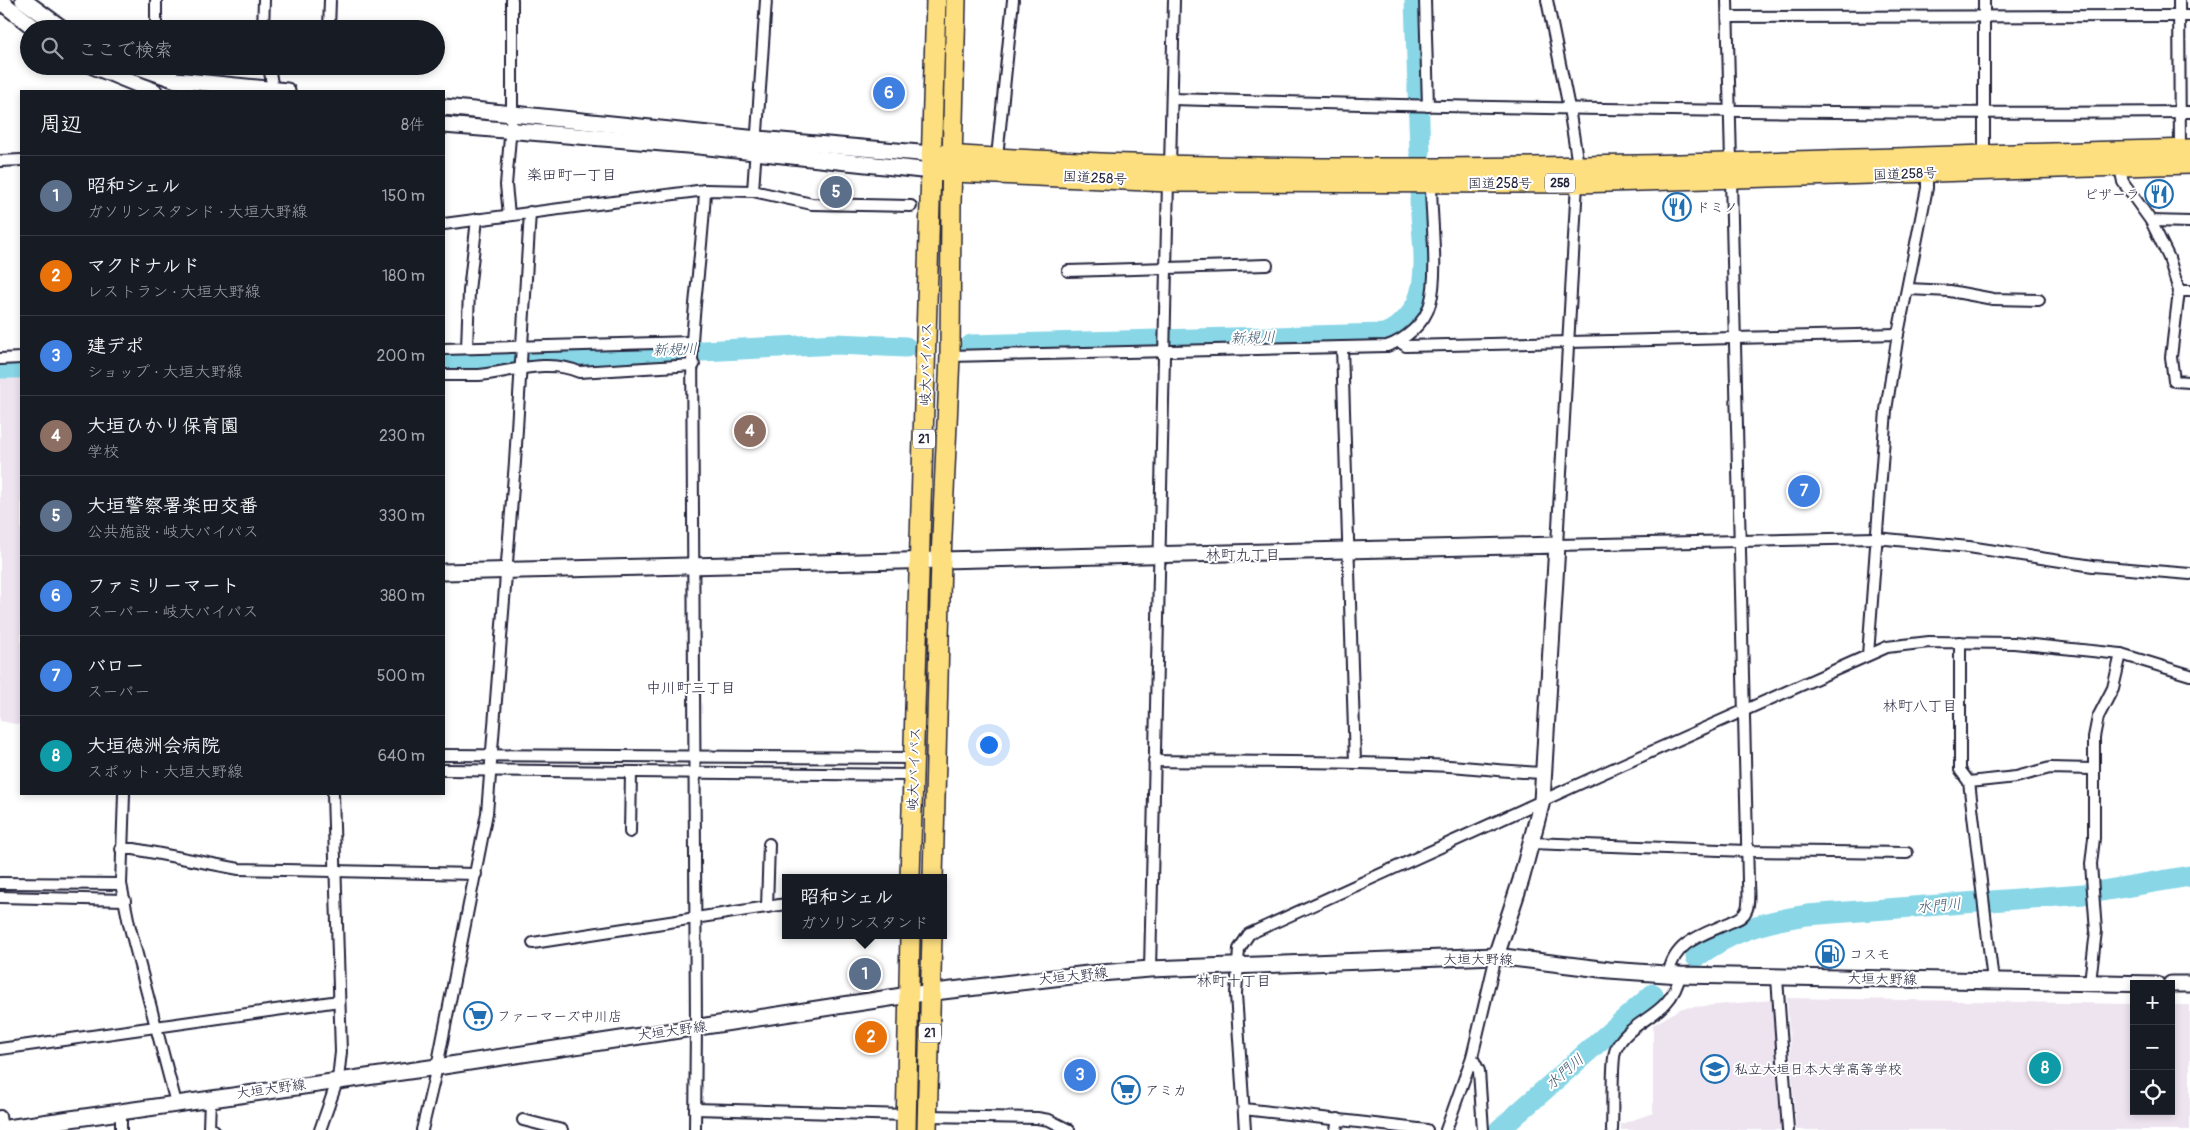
<!DOCTYPE html>
<html lang="ja">
<head>
<meta charset="utf-8">
<style>
	:root { --surface:#171b24; --page:#242831; --text:#f1f3f6; --muted:#9ea1a6; --line:#363941; --accent:#1f6fb2 }
	body { margin:0; font-family:Pangolin,"Klee One",sans-serif; background:var(--page); color:var(--text) }
	.controls { position:absolute; right:15px; bottom:15px; display:grid; overflow:hidden; border-radius:0px; box-shadow:0 2px 8px #0003 }
	.controls button { width:45px; height:45px; display:grid; place-items:center; padding:0; border:0; border-bottom:1px solid var(--line); background:var(--surface); color:var(--text); font:25px sans-serif }
	.you { position:absolute; left:988px; top:744px; width:18px; height:18px; margin:-12px; border:4px solid #fff; border-radius:50%; background:#1a73e8; box-shadow:0 0 0 8px #1a73e833 }
	.badge { display:grid; place-items:center; width:32px; height:32px; border-radius:50%; background:var(--accent); color:#fff; font-size:16px; font-weight:700 }
	.pin { position:absolute; translate:-50% -50%; border:2px solid #fff; box-shadow:0 1px 5px #0006 }
	.popup { position:absolute; left:782px; top:874px; width:165px; height:65px; box-sizing:border-box; display:grid; place-content:center; border-radius:0px; background:var(--surface); filter:drop-shadow(0 1px 4px #0005); font-size:16px; white-space:nowrap; color:var(--muted) }
	.popup b { font-size:19px; color:var(--text) }
	.popup::after { content:''; position:absolute; left:50%; top:100%; margin-left:-10px; border:10px solid transparent; border-top-color:var(--surface) }
	.list { margin:0; padding:0; list-style:none }
	h2 { display:flex; justify-content:space-between; align-items:center; height:65px; margin:0; padding:0 20px; font-size:21px }
	h2 small { font-size:16px; font-weight:400; color:var(--muted) }
	.list li { display:grid; grid-template-columns:32px 1fr auto; gap:15px; align-items:center; box-sizing:border-box; height:80px; padding:0 20px; border-top:1px solid var(--line) }
	.list b { display:block; font-size:19px; white-space:nowrap }
	.list p { margin:0; font-size:16px; white-space:nowrap; color:var(--muted) }
	.list em { font-size:16px; font-style:normal; color:var(--muted) }
	.icon { flex:none; width:28px; height:28px; fill:none; stroke:currentColor; stroke-width:2; stroke-linecap:round; stroke-linejoin:round }
	.map { position:relative; flex:none; width:2190px; height:1130px; overflow:hidden }
	.search { position:absolute; background:var(--surface); box-shadow:0 2px 8px #0003; left:20px; top:20px; width:425px; height:55px; display:flex; align-items:center; gap:12px; box-sizing:border-box; padding:0 18px; border-radius:28px; color:var(--muted); font-size:19px }
	.panel { position:absolute; background:var(--surface); box-shadow:0 2px 8px #0003; left:20px; top:90px; width:425px; height:705px; border-radius:0px }
	.map>svg:first-child { display:block }
</style>
</head>
<body>
<div class="map">
<svg width="2190" height="1130" viewBox="0 0 2190 1130">
	<rect width="100%" height="100%" fill="#fff"/>
	<filter id="ink" filterUnits="userSpaceOnUse"><feTurbulence type="fractalNoise" baseFrequency=".02" numOctaves="2"/><feDisplacementMap in="SourceGraphic" scale="10" xChannelSelector="R" yChannelSelector="G"/><feConvolveMatrix kernelMatrix="1 2 1 2 8 2 1 2 1" color-interpolation-filters="sRGB"/></filter>
	<g filter="url(#ink)">
		<!-- built -->
		<g fill="#eee4f0">
			<path d="M 21,375 L 21,725 L 0,721 L 0,376 Z"/>
			<path d="M 1787,998 L 2134,1004 L 2134,1111 L 2171,1111 L 2171,1005 L 2190,1005 L 2190,1130 L 1796,1130 Z"/>
			<path d="M 1772,1000 L 1782,1130 L 1621,1130 L 1621,1124 L 1653,1113 L 1653,1025 L 1682,1008 Z"/>
		</g>
		<g fill="none" stroke-linecap="round" stroke-linejoin="round">
			<!-- river -->
			<g stroke="#88d6e6" stroke-width="21">
				<path d="M 1415,0 L 1420,152"/>
				<path d="M 971,345 L 1384,334 C 1439,312 1422,247 1420,199"/>
				<path d="M 444,360 L 606,356 L 836,344 L 906,347"/>
				<path d="M 0,368 L 21,368"/>
				<path d="M 1696,957 C 1733,930 1763,922 1807,915 L 2084,894 L 2190,876"/>
				<path d="M 1499,1130 L 1653,994"/>
			</g>
			<defs>
				<g id="street">
					<path d="M 156,0 L 156,29"/>
					<path d="M 1425,0 L 1428,106"/>
					<path d="M 1547,0 L 1569,108 L 1578,165 L 1557,545 L 1876,538 L 1969,547 L 2093,566 L 2190,574"/>
					<path d="M 1727,0 L 1731,163"/>
					<path d="M 1984,0 L 1984,155"/>
					<path d="M 2179,0 L 2180,149"/>
					<path d="M 1728,17 L 2190,16"/>
					<path d="M 263,29 L 264,0"/>
					<path d="M 329,29 L 330,0"/>
					<path d="M 269,66 L 273,90"/>
					<path d="M 1172,99 C 1511,109 1851,115 2190,112"/>
					<path d="M 997,157 L 1013,0"/>
					<path d="M 0,161 L 21,160"/>
					<path d="M 2119,162 L 2123,182 L 2151,221 L 2169,258 L 2179,291 L 2171,357 L 2174,381 L 2190,382"/>
					<path d="M 1170,166 L 1174,0"/>
					<path d="M 753,191 L 766,0"/>
					<path d="M 509,215 L 506,185 L 512,113 L 512,0"/>
					<path d="M 2151,221 L 2190,222"/>
					<path d="M 444,224 L 705,190 L 753,191 L 812,204 L 911,206"/>
					<path d="M 1068,271 L 1267,265"/>
					<path d="M 1908,289 L 1950,291 L 1993,299 L 2039,300"/>
					<path d="M 2179,291 L 2190,291"/>
					<path d="M 1400,342 L 1406,346 L 1898,334"/>
					<path d="M 1342,347 L 1355,762"/>
					<path d="M 467,348 L 469,291 L 477,219"/>
					<path d="M 444,349 L 692,342"/>
					<path d="M 950,356 L 1387,346 C 1405,340 1425,323 1430,304 C 1439,274 1431,217 1431,184"/>
					<path d="M 0,359 L 21,358"/>
					<path d="M 444,375 C 455,375 467,375 479,375 C 510,372 549,358 579,372 L 694,365"/>
					<path d="M 1960,642 L 1960,770 L 1969,782 L 1993,981"/>
					<path d="M 1868,655 L 1886,410 L 1898,334 L 1927,188 L 1927,173"/>
					<path d="M 444,755 L 914,758"/>
					<path d="M 1154,761 C 1245,762 1337,761 1428,765 C 1467,766 1506,772 1545,773"/>
					<path d="M 444,770 L 913,775"/>
					<path d="M 1969,782 L 2016,777 L 2050,768 L 2092,769"/>
					<path d="M 124,794 L 121,884 L 129,924 L 176,1103"/>
					<path d="M 630,832 L 631,772"/>
					<path d="M 1531,843 L 1747,851 L 1907,853"/>
					<path d="M 121,849 L 134,849 L 239,869 L 476,874"/>
					<path d="M 0,883 L 121,884"/>
					<path d="M 0,897 L 125,900"/>
					<path d="M 767,907 L 769,844"/>
					<path d="M 533,943 L 786,904"/>
					<path d="M 1150,969 L 1168,182"/>
					<path d="M 1669,973 C 1674,941 1705,934 1731,922 C 1737,919 1743,918 1746,911 C 1750,904 1748,890 1748,881 L 1731,179"/>
					<path d="M 1777,978 L 1788,1130"/>
					<path d="M 2090,982 L 2096,931 L 2091,864 L 2094,838 L 2094,737 L 2098,717 L 2113,688 L 2121,654"/>
					<path d="M 0,1049 L 339,1001"/>
					<path d="M 210,1098 L 209,1129 L 214,1130"/>
					<path d="M 695,1109 L 907,1115"/>
					<path d="M 1244,1109 L 1427,1130"/>
					<path d="M 0,1116 L 2,1129"/>
					<path d="M 927,1116 L 1037,1118 L 1049,1120 L 1069,1130"/>
					<path d="M 523,1120 L 562,1130"/>
					<path d="M 121,1130 L 121,1111"/>
					<path d="M 320,1130 L 338,1079 L 341,1052 L 333,794"/>
					<path d="M 422,1130 L 437,1067 L 487,813 L 515,462 L 530,212"/>
					<path d="M 695,1130 L 696,1027 L 692,342 C 695,291 703,241 705,190"/>
					<path d="M 1245,1130 L 1236,994 L 1239,949 L 1249,934 L 1599,775 L 1887,647 L 1929,642 L 2014,643 L 2121,654 L 2190,675"/>
					<path d="M 1336,1130 L 1338,1119"/>
					<path d="M 1446,1130 L 1472,1057"/>
					<path d="M 1483,1130 L 1479,1071 L 1472,1057 L 1496,956"/>
					<path d="M 1612,1130 C 1613,1116 1611,1058 1616,1049 C 1630,1018 1671,1018 1680,975"/>
				</g>
				<g id="secondary">
					<path d="M 23,0 L 63,29"/>
					<path d="M 0,1 L 36,29"/>
					<path d="M 93,66 L 154,91"/>
					<path d="M 136,66 L 176,80 L 287,91"/>
					<path d="M 444,107 L 758,139 L 931,154"/>
					<path d="M 444,125 L 699,146 L 931,171"/>
					<path d="M 444,572 L 1557,545 L 1542,801 L 1521,880 L 1496,956"/>
					<path d="M 2171,984 L 2190,984"/>
					<path d="M 0,1129 L 437,1067 L 909,995 L 1088,974 L 1150,969 L 1496,956 L 1609,970 L 1680,975 L 2156,984"/>
				</g>
				<g id="highway">
					<path d="M 931,154 C 1350,183 1771,160 2190,149"/>
					<path d="M 931,171 L 1168,182 L 1577,183 L 2190,164"/>
					<path d="M 910,878 L 936,0"/>
					<path d="M 933,878 L 941,559 L 950,356 L 951,203 L 956,0"/>
					<path d="M 906,1130 L 910,935"/>
					<path d="M 927,1130 L 932,935"/>
				</g>
			</defs>
			<!-- street casing -->
			<use href="#street" stroke="#22223b" stroke-width="14"/>
			<!-- secondary casing -->
			<use href="#secondary" stroke="#22223b" stroke-width="19"/>
			<!-- highway casing -->
			<use href="#highway" stroke="#22223b" stroke-width="22"/>
			<!-- street -->
			<use href="#street" stroke="#fff" stroke-width="10"/>
			<!-- secondary -->
			<use href="#secondary" stroke="#fff" stroke-width="15"/>
			<!-- highway -->
			<use href="#highway" stroke="#fddf80" stroke-width="19"/>
		</g>
	</g>
	<!-- icons -->
	<defs>
		<symbol id="restaurant-ring" viewBox="-11 -11 22 22"><circle r="9.5" fill="#fff" stroke="#1f6fb2" stroke-width="1.5"/><path d="M-5-6h1v4h1v-4h1v4h1v-4h1v5L-1.5 .5V6h-2V.5L-5-1ZM5-6V6H3V1.5H1.5Q1.5-4 5-6Z" fill="#1f6fb2"/></symbol>
		<symbol id="fuel-ring" viewBox="-11 -11 22 22"><circle r="9.5" fill="#fff" stroke="#1f6fb2" stroke-width="1.5"/><path d="M-5.5-6h7V0h2V4h1.3V-2.5L3-4.5l.8-.8L6-3V5H2.5V1h-1V6h-7ZM-4.2-4.7v3.2H.2V-4.7Z" fill="#1f6fb2"/></symbol>
		<symbol id="supermarket-ring" viewBox="-11 -11 22 22"><circle r="9.5" fill="#fff" stroke="#1f6fb2" stroke-width="1.5"/><path d="M-6-5.5h2.5l.6 2H6L4.5 2H-2.5L-4.4-4H-6ZM-1.5 3.2a1.3 1.3 0 1 0 .1 0ZM3 3.2a1.3 1.3 0 1 0 .1 0Z" fill="#1f6fb2"/></symbol>
		<symbol id="school-ring" viewBox="-11 -11 22 22"><circle r="9.5" fill="#fff" stroke="#1f6fb2" stroke-width="1.5"/><path d="M0-5L7-2L0 1L-7-2ZM-4 1L0 2.5L4 1V4Q0 6-4 4Z" fill="#1f6fb2"/></symbol>
	</defs>
	<g fill-rule="evenodd">
		<use href="#restaurant-ring" x="2143" y="178" width="32" height="32"/>
		<use href="#restaurant-ring" x="1661" y="191" width="32" height="32"/>
		<use href="#fuel-ring" x="1814" y="938" width="32" height="32"/>
		<use href="#supermarket-ring" x="462" y="1000" width="32" height="32"/>
		<use href="#school-ring" x="1699" y="1053" width="32" height="32"/>
		<use href="#supermarket-ring" x="1110" y="1074" width="32" height="32"/>
	</g>
	<g text-anchor="middle" dominant-baseline="central" stroke-width="4" stroke-linejoin="round" paint-order="stroke">
		<!-- shield labels -->
		<g fill="#fff" stroke="#646476" stroke-width="1">
			<rect x="1545" y="173.5" width="30" height="19" rx="4"/>
			<rect x="913" y="429.5" width="22" height="19" rx="4"/>
			<rect x="919" y="1023.5" width="22" height="19" rx="4"/>
		</g>
		<g font-size="12" font-weight="bold" fill="#22223b">
			<text x="1560" y="183">258</text>
			<text x="924" y="439">21</text>
			<text x="930" y="1033">21</text>
		</g>
		<!-- street labels -->
		<g font-size="14" fill="#22223b" stroke="#fff">
			<text transform="translate(1905 174) rotate(-2)">国道258号</text>
			<text transform="translate(1095 178) rotate(3)">国道258号</text>
			<text x="1500" y="183">国道258号</text>
			<text transform="translate(926 364) rotate(-89)">岐大バイパス</text>
			<text transform="translate(914 769) rotate(-88)">岐大バイパス</text>
			<text x="1478" y="959">大垣大野線</text>
			<text transform="translate(1073 976) rotate(-6)">大垣大野線</text>
			<text transform="translate(1882 979) rotate(1)">大垣大野線</text>
			<text transform="translate(672 1031) rotate(-8)">大垣大野線</text>
			<text transform="translate(271 1089) rotate(-8)">大垣大野線</text>
		</g>
		<!-- poi labels -->
		<g font-size="14" fill="#22223b" stroke="#fff" text-anchor="start">
			<text x="2140" y="194" text-anchor="end">ピザーラ</text>
			<text x="1696" y="207">ドミノ</text>
			<text x="1849" y="954">コスモ</text>
			<text x="497" y="1016">ファーマーズ中川店</text>
			<text x="1734" y="1069">私立大垣日本大学高等学校</text>
			<text x="1145" y="1090">アミカ</text>
		</g>
		<!-- neighbourhood labels -->
		<g font-size="15" fill="#22223b" stroke="#fff">
			<text x="572" y="175">楽田町一丁目</text>
			<text x="1243" y="555">林町九丁目</text>
			<text x="691" y="688">中川町三丁目</text>
			<text x="1920" y="706">林町八丁目</text>
			<text x="1234" y="981">林町十丁目</text>
		</g>
		<!-- water labels -->
		<g font-size="15" font-style="italic" fill="#41586e" stroke="#fff">
			<text transform="translate(1253 338) rotate(-1)">新規川</text>
			<text transform="translate(675 350) rotate(-2)">新規川</text>
			<text transform="translate(1939 906) rotate(-5)">水門川</text>
			<text transform="translate(1565 1072) rotate(-41)">水門川</text>
		</g>
	</g>
</svg>
<div class="controls">
<button>+</button>
<button>−</button>
<button><svg class="icon" aria-label="locate" viewBox="0 0 24 24"><circle cx="12" cy="12" r="6"/><path d="M12 2v4M12 18v4M2 12h4M18 12h4"/></svg></button>
</div>
<div class="you"></div>
<div class="pin badge" style="left:865px;top:974px;background:#5c6f8a">1</div>
<div class="popup"><b>昭和シェル</b>ガソリンスタンド</div>
<div class="pin badge" style="left:871px;top:1037px;background:#e8710a">2</div>
<div class="pin badge" style="left:1080px;top:1075px;background:#3f7fe0">3</div>
<div class="pin badge" style="left:750px;top:431px;background:#8d6e63">4</div>
<div class="pin badge" style="left:836px;top:192px;background:#5c6f8a">5</div>
<div class="pin badge" style="left:889px;top:93px;background:#3f7fe0">6</div>
<div class="pin badge" style="left:1804px;top:491px;background:#3f7fe0">7</div>
<div class="pin badge" style="left:2045px;top:1068px;background:#0f9aa8">8</div>
<div class="search"><svg class="icon" aria-label="search" viewBox="0 0 24 24"><circle cx="10" cy="10" r="6"/><path d="M15 15l6 6"/></svg>ここで検索</div>
<section class="panel">
<h2>周辺<small>8件</small></h2>
<ul class="list">
<li><span class="badge" style="background:#5c6f8a">1</span><div><b>昭和シェル</b><p>ガソリンスタンド · 大垣大野線</p></div><em>150 m</em></li>
<li><span class="badge" style="background:#e8710a">2</span><div><b>マクドナルド</b><p>レストラン · 大垣大野線</p></div><em>180 m</em></li>
<li><span class="badge" style="background:#3f7fe0">3</span><div><b>建デポ</b><p>ショップ · 大垣大野線</p></div><em>200 m</em></li>
<li><span class="badge" style="background:#8d6e63">4</span><div><b>大垣ひかり保育園</b><p>学校</p></div><em>230 m</em></li>
<li><span class="badge" style="background:#5c6f8a">5</span><div><b>大垣警察署楽田交番</b><p>公共施設 · 岐大バイパス</p></div><em>330 m</em></li>
<li><span class="badge" style="background:#3f7fe0">6</span><div><b>ファミリーマート</b><p>スーパー · 岐大バイパス</p></div><em>380 m</em></li>
<li><span class="badge" style="background:#3f7fe0">7</span><div><b>バロー</b><p>スーパー</p></div><em>500 m</em></li>
<li><span class="badge" style="background:#0f9aa8">8</span><div><b>大垣徳洲会病院</b><p>スポット · 大垣大野線</p></div><em>640 m</em></li>
</ul>
</section>
</div>
</body>
</html>
